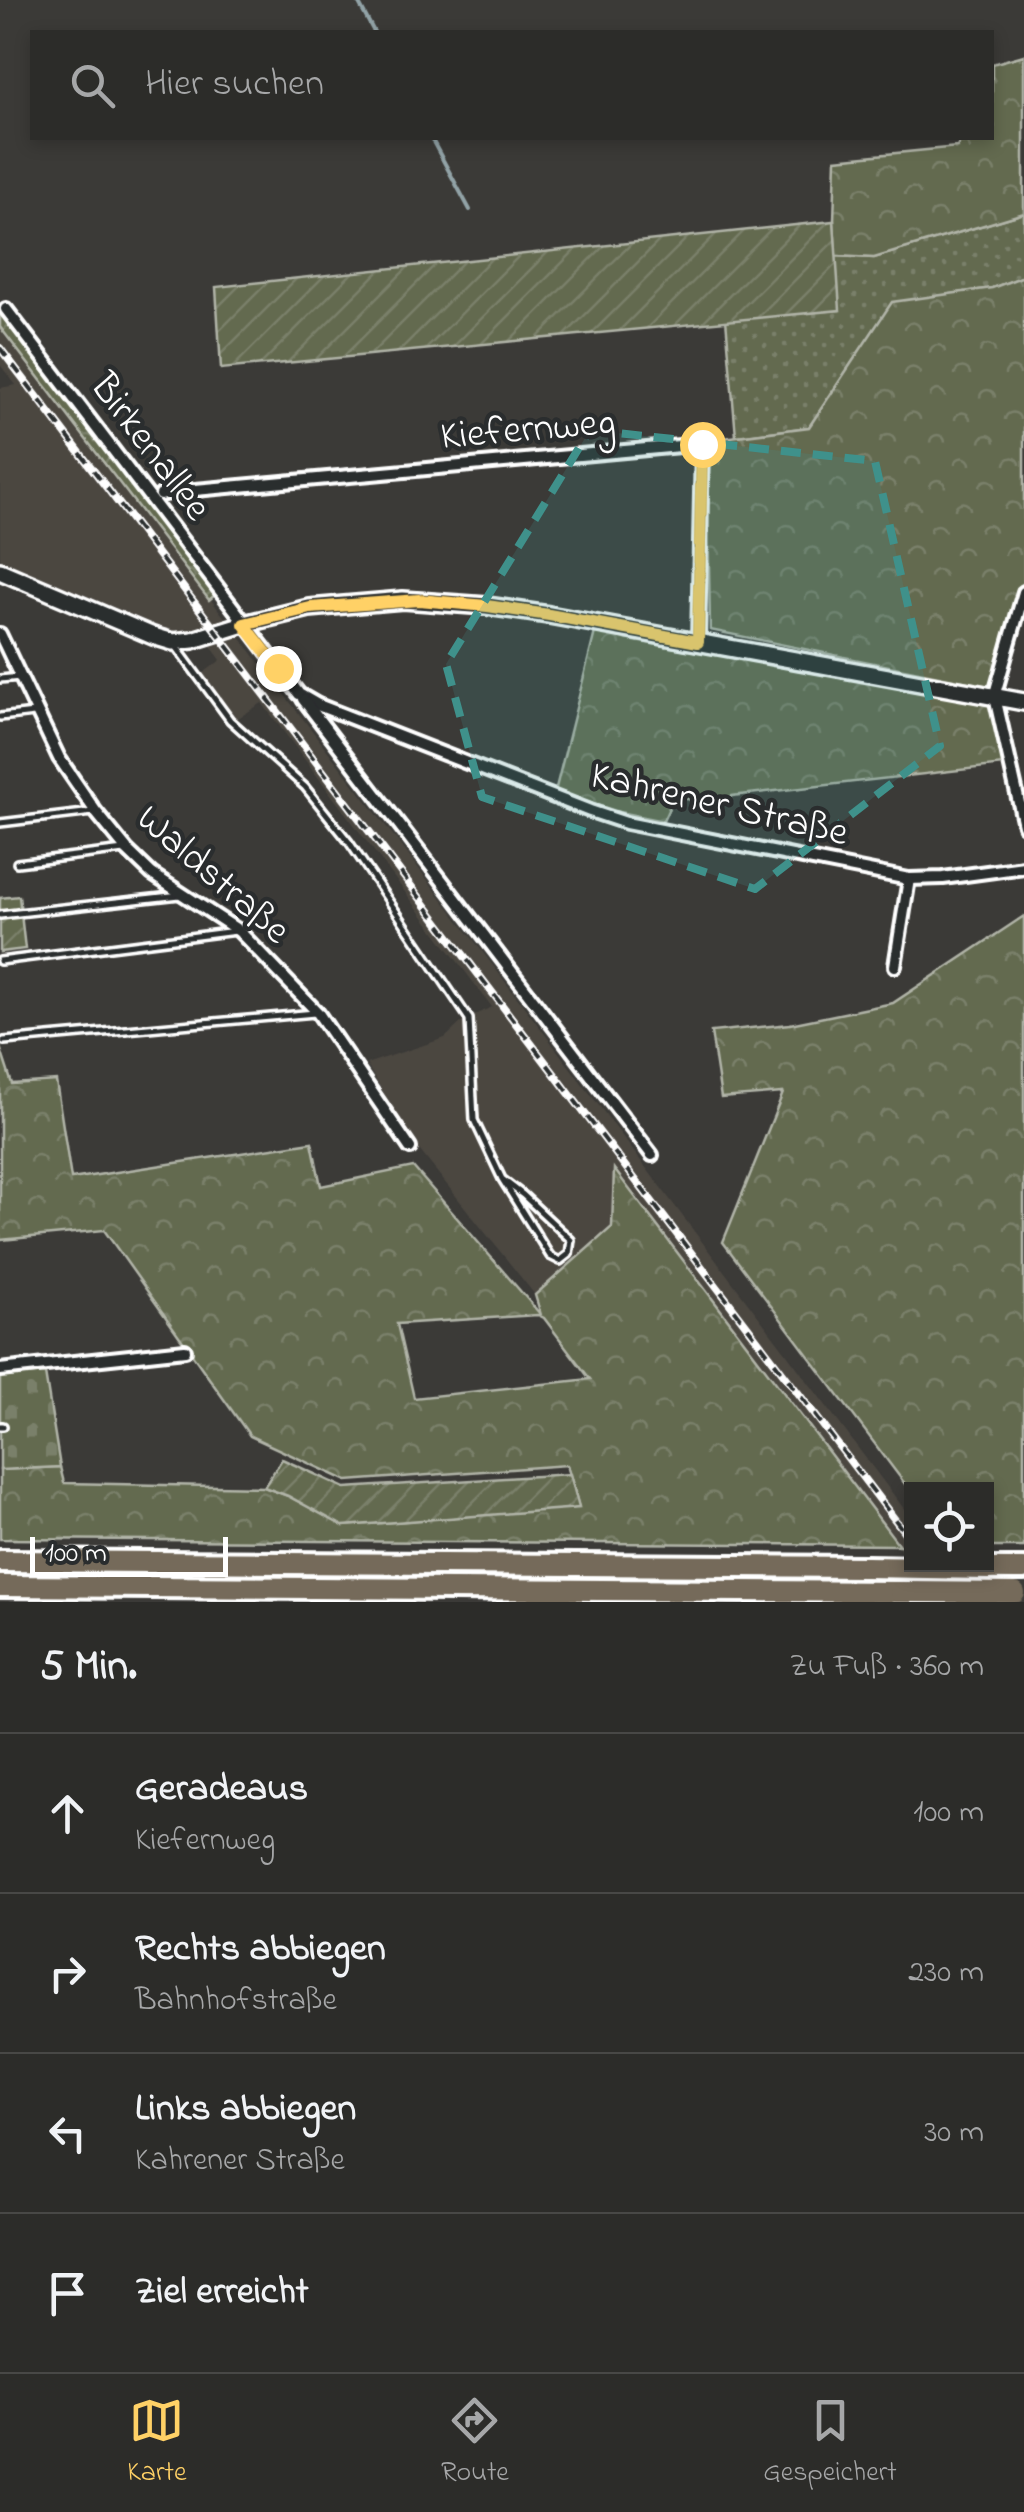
<!DOCTYPE html>
<html lang="de">
<head>
<meta charset="utf-8">
<style>
	:root { --surface:#2c2c29; --page:#343431; --text:#f1f3f6; --muted:#a6a7a8; --line:#484846; --accent:#ffd166 }
	body { margin:0; font-family:"Indie Flower",sans-serif; background:var(--page); color:var(--text) }
	.controls { position:absolute; right:30px; bottom:30px; display:grid; overflow:hidden; border-radius:0px; box-shadow:0 5px 15px #0003 }
	.controls button { width:90px; height:90px; display:grid; place-items:center; padding:0; border:0; border-bottom:2px solid var(--line); background:var(--surface); color:var(--text); font:50px sans-serif }
	.scale { position:absolute; left:30px; bottom:25px; width:198px; box-sizing:border-box; padding-left:10px; border:5px solid #fff; border-top:0; font-size:28px; line-height:35px; white-space:nowrap; color:#fff; -webkit-text-stroke:8px #2a2d2e; paint-order:stroke }
	.stop { position:absolute; width:30px; height:30px; margin:-22px; border:8px solid #ffd166; border-radius:50%; background:#fff }
	.stop.end { background:#ffd166; border-color:#fff; box-shadow:0 2px 10px #0008 }
	.list { margin:0; padding:0; list-style:none }
	h2 { display:flex; justify-content:space-between; align-items:center; height:130px; margin:0; padding:0 40px; font-size:42px }
	h2 small { font-size:32px; font-weight:400; color:var(--muted) }
	.list li { display:grid; grid-template-columns:65px 1fr auto; gap:30px; align-items:center; box-sizing:border-box; height:160px; padding:0 40px; border-top:2px solid var(--line) }
	.list b { display:block; font-size:38px; white-space:nowrap }
	.list p { margin:0; font-size:32px; white-space:nowrap; color:var(--muted) }
	.list em { font-size:32px; font-style:normal; color:var(--muted) }
	.icon { flex:none; width:55px; height:55px; fill:none; stroke:currentColor; stroke-width:2; stroke-linecap:round; stroke-linejoin:round }
	.map { position:relative; flex:none; width:1024px; height:1602px; overflow:hidden }
	.search { position:absolute; background:var(--surface); box-shadow:0 5px 15px #0003; left:30px; right:30px; top:30px; height:110px; display:flex; align-items:center; gap:25px; box-sizing:border-box; padding:0 35px; border-radius:0px; color:var(--muted); font-size:38px }
	.sheet { height:770px; background:var(--surface) }
	nav { display:flex; justify-content:space-around; align-items:center; box-sizing:border-box; height:140px; border-top:2px solid var(--line); background:var(--surface); font-size:28px; color:var(--muted) }
	nav a { display:grid; justify-items:center; gap:5px }
	nav .on { color:var(--accent) }
	.map>svg:first-child { display:block }
</style>
</head>
<body>
<div class="map">
<svg width="1024" height="1602" viewBox="0 0 1024 1602">
	<defs>
		<pattern id="grass-dots" width="8" height="8" patternUnits="userSpaceOnUse" patternTransform="scale(2.5)"><rect width="8" height="8" fill="#636a50"/><path d="M2 2h.1M6 6h.1" fill="none" stroke="#7a806a" stroke-width="1.8" stroke-linecap="round"/></pattern>
		<pattern id="forest-crowns" width="20" height="18" patternUnits="userSpaceOnUse" patternTransform="scale(2.5)"><rect width="20" height="18" fill="#636a50"/><path d="M2 6a3 3 0 1 1 6 0M12 15a3 3 0 1 1 6 0" fill="none" stroke="#7a806a"/></pattern>
		<pattern id="cemetery-stones" width="16" height="16" patternUnits="userSpaceOnUse" patternTransform="scale(2.5)"><rect width="16" height="16" fill="#636a50"/><path d="M2 7V4a2 2 0 0 1 4 0v3zM10 15v-3a2 2 0 0 1 4 0v3z" fill="#7a806a"/></pattern>
		<pattern id="garden-furrows" width="10" height="10" patternUnits="userSpaceOnUse" patternTransform="scale(2.5)"><rect width="10" height="10" fill="#636a50"/><path d="M-1 1l2-2M0 10L10 0M9 11l2-2" fill="none" stroke="#7a806a"/></pattern>
	</defs>
	<rect width="100%" height="100%" fill="#3b3a37"/>
	<filter id="ink" filterUnits="userSpaceOnUse"><feTurbulence type="fractalNoise" baseFrequency=".01" numOctaves="2"/><feDisplacementMap in="SourceGraphic" scale="20" xChannelSelector="R" yChannelSelector="G"/><feConvolveMatrix kernelMatrix="1 2 1 2 8 2 1 2 1" color-interpolation-filters="sRGB"/></filter>
	<g filter="url(#ink)">
		<!-- built -->
		<path fill="#4b4741" d="M 0,327 L 454,914 L 911,1518 L 911,1563 L 615,1171 L 612,1227 L 535,1295 L 416,1146 L 366,1064 L 445,1038 L 464,1020 L 492,1007 L 262,703 L 235,720 L 202,674 L 221,660 L 200,631 L 173,633 L 0,560 L 0,388 L 16,385 L 0,365 Z"/>
		<!-- grass -->
		<path fill="url(#grass-dots)" stroke="#b1b4a8" stroke-width="2.5" d="M 1024,213 L 1024,276 L 992,288 L 892,303 L 809,427 L 736,436 L 726,319 L 839,310 L 836,256 L 874,258 Z"/>
		<!-- forest -->
		<g fill="url(#forest-crowns)" stroke="#b1b4a8" stroke-width="2.5" fill-rule="evenodd">
			<path d="M 1024,55 L 1024,213 L 874,258 L 836,256 L 834,221 L 836,159 L 957,147 L 962,138 L 992,138 L 992,64 Z"/>
			<path d="M 1024,276 L 1024,593 L 993,687 L 710,630 L 707,440 L 809,427 L 892,302 L 992,288 Z"/>
			<path d="M 0,308 L 78,406 L 215,595 L 209,600 L 0,327 Z"/>
			<path d="M 595,632 L 635,641 L 991,701 L 1004,765 L 732,796 L 719,804 L 674,797 L 663,821 L 619,812 L 555,792 Z"/>
			<path d="M 1024,916 L 1024,1547 L 987,1547 L 986,1490 L 912,1490 L 911,1492 L 723,1242 L 783,1093 L 721,1098 L 711,1032 L 790,1024 L 893,1003 Z"/>
			<path d="M 0,1047 L 12,1084 L 56,1081 L 71,1179 L 312,1142 L 321,1186 L 413,1167 L 541,1315 L 535,1295 L 612,1227 L 614,1169 L 899,1545 L 0,1539 L 0,1470 L 60,1467 L 64,1483 L 264,1487 L 288,1496 L 344,1526 L 579,1507 L 567,1465 L 347,1481 L 250,1436 L 104,1230 L 0,1240 ZM 538,1315 L 544,1318 L 590,1379 L 414,1398 L 397,1324 Z"/>
		</g>
		<!-- cemetery -->
		<path fill="url(#cemetery-stones)" stroke="#b1b4a8" stroke-width="2.5" d="M 45,1373 L 60,1467 L 0,1470 L 0,1377 Z"/>
		<!-- garden -->
		<g fill="url(#garden-furrows)" stroke="#b1b4a8" stroke-width="2.5">
			<path d="M 834,221 L 840,310 L 221,369 L 216,287 Z"/>
			<path d="M 19,896 L 25,949 L 0,952 L 0,898 Z"/>
			<path d="M 282,1459 L 345,1488 L 570,1474 L 579,1508 L 343,1526 L 288,1496 L 264,1487 Z"/>
		</g>
		<g fill="none" stroke-linecap="round" stroke-linejoin="round">
			<!-- stream -->
			<g stroke="#92a3a7" stroke-width="4">
				<path d="M 357,0 L 374,32"/>
				<path d="M 431,138 L 470,210"/>
			</g>
			<defs>
				<g id="lane">
					<path d="M 175,645 L 230,720 L 305,787 L 349,842 L 469,1019 L 474,1120 L 502,1179 L 550,1256 L 560,1261 L 569,1254 L 571,1240 L 523,1195 L 502,1179"/>
					<path d="M 0,679 L 20,677"/>
					<path d="M 0,717 L 34,713"/>
					<path d="M 0,823 L 93,812"/>
					<path d="M 17,863 L 124,850"/>
					<path d="M 0,915 L 180,895"/>
					<path d="M 0,961 L 236,931"/>
					<path d="M 4,1041 L 315,1013"/>
					<path d="M 0,1426 L 3,1426"/>
				</g>
				<g id="street">
					<path d="M 6,309 L 299,694 L 318,705 L 590,811 L 626,823 L 909,879 L 943,878 L 1024,867"/>
					<path d="M 161,495 L 173,492 L 702,444 L 698,642"/>
					<path d="M 0,634 L 59,758 L 96,812 L 127,850 L 152,874 L 239,931 L 318,1013 L 410,1148"/>
					<path d="M 994,697 L 1024,592"/>
					<path d="M 995,697 L 1024,825"/>
					<path d="M 303,699 L 652,1155"/>
					<path d="M 895,966 L 909,879"/>
					<path d="M 0,1370 L 185,1350"/>
				</g>
				<path id="secondary" d="M 0,571 L 153,636 L 173,642 L 193,640 L 244,624 L 309,608 L 403,600 L 487,606 L 549,615 L 1024,702"/>
				<g id="highway">
					<path d="M 0,1561 L 866,1567"/>
					<path d="M 989,1569 L 1024,1569"/>
					<path d="M 0,1586 L 900,1592"/>
				</g>
			</defs>
			<!-- lane casing -->
			<use href="#lane" stroke="#fff" stroke-width="12"/>
			<!-- street casing -->
			<use href="#street" stroke="#fff" stroke-width="18"/>
			<!-- secondary casing -->
			<use href="#secondary" stroke="#fff" stroke-width="22"/>
			<!-- highway casing -->
			<use href="#highway" stroke="#fff" stroke-width="28"/>
			<!-- lane -->
			<use href="#lane" stroke="#2a2d2e" stroke-width="5"/>
			<!-- street -->
			<use href="#street" stroke="#2a2d2e" stroke-width="10"/>
			<!-- secondary -->
			<use href="#secondary" stroke="#2a2d2e" stroke-width="15"/>
			<!-- highway -->
			<use href="#highway" stroke="#746a5a" stroke-width="20"/>
			<defs>
				<g id="rail">
					<path d="M 0,348 L 912,1542"/>
					<path d="M 928,1564 L 957,1602"/>
				</g>
			</defs>
			<!-- rail casing -->
			<use href="#rail" stroke="#fff" stroke-width="8"/>
			<!-- rail -->
			<use href="#rail" stroke="#2a2d2e" stroke-width="4" stroke-dasharray="11" stroke-linecap="butt"/>
			<defs>
				<g id="highway-bridge">
					<path d="M 866,1567 L 989,1569"/>
					<path d="M 900,1592 L 1015,1593"/>
				</g>
			</defs>
			<!-- highway-bridge casing -->
			<use href="#highway-bridge" stroke="#fff" stroke-width="28" stroke-linecap="butt"/>
			<!-- highway-bridge -->
			<use href="#highway-bridge" stroke="#746a5a" stroke-width="20"/>
		</g>
	</g>
	<g fill="none" stroke-linecap="round" stroke-linejoin="round" filter="url(#ink)">
		<!-- route -->
		<path stroke="#ffd166" stroke-width="12" d="M 278,668 L 244,624 L 310,608 L 419,600 L 487,606 L 549,615 L 698,642 L 702,444"/>
	</g>
	<!-- marked area -->
	<path fill="#3f918b" fill-opacity="0.2" stroke="#3f918b" stroke-width="8" stroke-dasharray="20 12" stroke-linejoin="round" d="M 590,430 L 875,461 L 940,746 L 755,889 L 482,797 L 446,664 Z"/>
	<g text-anchor="middle" dominant-baseline="central" stroke-width="9" stroke-linejoin="round" paint-order="stroke">
		<!-- street labels -->
		<g font-size="40" fill="#fff" stroke="#2a2d2e">
			<text transform="translate(528 431) rotate(-5)">Kiefernweg</text>
			<text transform="translate(149 448) rotate(53)">Birkenallee</text>
			<text transform="translate(719 806) rotate(13)">Kahrener Straße</text>
			<text transform="translate(212 876) rotate(41)">Waldstraße</text>
		</g>
	</g>
</svg>
<div class="controls">
<button><svg class="icon" aria-label="locate" viewBox="0 0 24 24"><circle cx="12" cy="12" r="6"/><path d="M12 2v4M12 18v4M2 12h4M18 12h4"/></svg></button>
</div>
<div class="scale">100 m</div>
<div class="stop" style="left:702px;top:444px"></div>
<div class="stop end" style="left:278px;top:668px"></div>
<div class="search"><svg class="icon" aria-label="search" viewBox="0 0 24 24"><circle cx="10" cy="10" r="6"/><path d="M15 15l6 6"/></svg>Hier suchen</div>
</div>
<section class="sheet">
<h2>5 Min.<small>Zu Fuß · 360 m</small></h2>
<ul class="list">
<li><svg class="icon" aria-label="ahead" viewBox="0 0 24 24"><path d="M12 20V5M6 11l6-6 6 6"/></svg><div><b>Geradeaus</b><p>Kiefernweg</p></div><em>100 m</em></li>
<li><svg class="icon" aria-label="right" viewBox="0 0 24 24"><path d="M7 20v-9h11M14 6l5 5-5 5"/></svg><div><b>Rechts abbiegen</b><p>Bahnhofstraße</p></div><em>230 m</em></li>
<li><svg class="icon" aria-label="left" viewBox="0 0 24 24"><path d="M17 20v-9H6M10 6l-5 5 5 5"/></svg><div><b>Links abbiegen</b><p>Kahrener Straße</p></div><em>30 m</em></li>
<li><svg class="icon" aria-label="arrive" viewBox="0 0 24 24"><path d="M6 21V4h12l-3 4 3 4H6"/></svg><div><b>Ziel erreicht</b></div></li>
</ul>
</section>
<nav>
<a class="on"><svg class="icon" aria-label="map" viewBox="0 0 24 24"><path d="M3 6l6-2 6 2 6-2v14l-6 2-6-2-6 2zM9 4v14M15 6v14"/></svg>Karte</a>
<a><svg class="icon" aria-label="directions" viewBox="0 0 24 24"><path d="M12 3l9 9-9 9-9-9zM9 14v-3h6M13 9l2 2-2 2"/></svg>Route</a>
<a><svg class="icon" aria-label="saved" viewBox="0 0 24 24"><path d="M7 4h10v16l-5-4-5 4z"/></svg>Gespeichert</a>
</nav>
</body>
</html>
